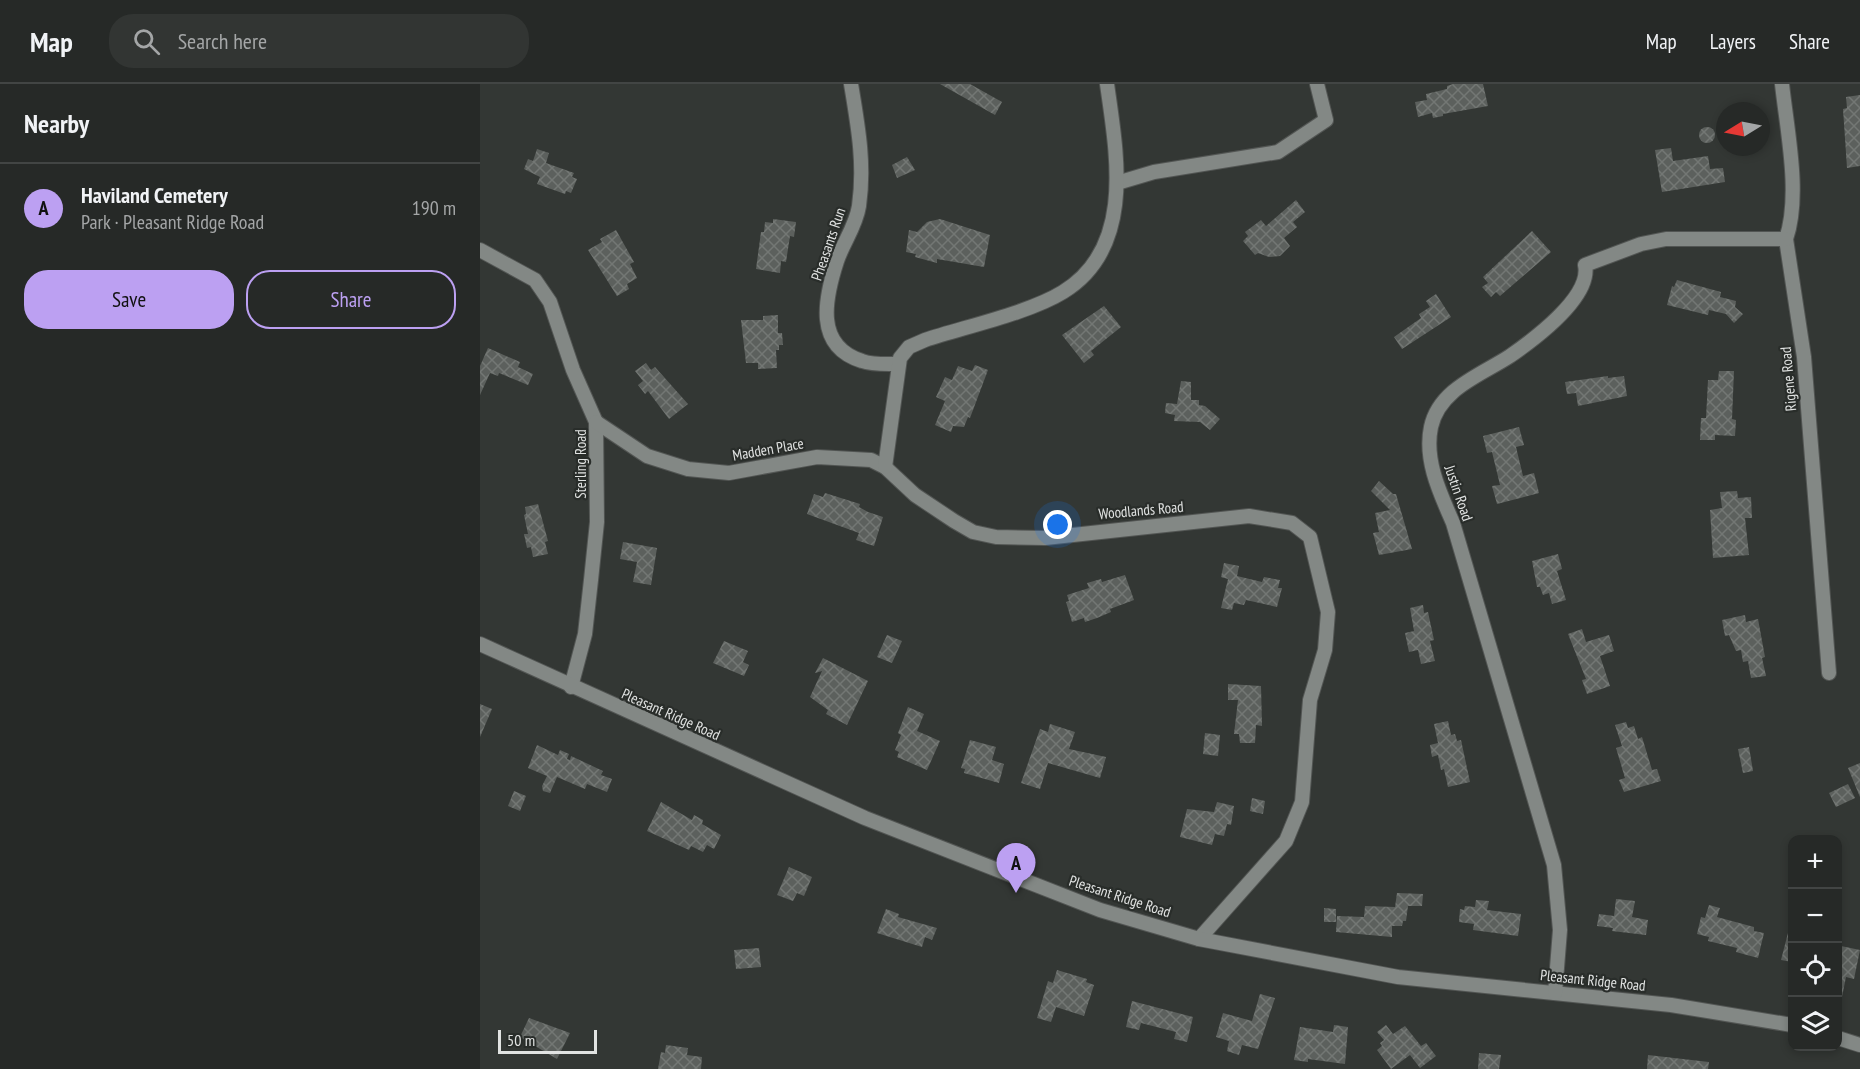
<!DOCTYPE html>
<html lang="en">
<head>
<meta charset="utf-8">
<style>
	:root { --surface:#262927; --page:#323533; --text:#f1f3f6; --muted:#a4a6a7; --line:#424544; --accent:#bca0f2 }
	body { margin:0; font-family:"PT Sans Narrow",sans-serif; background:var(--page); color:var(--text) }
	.controls { position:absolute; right:18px; bottom:18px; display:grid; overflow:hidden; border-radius:12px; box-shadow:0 3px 9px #0003 }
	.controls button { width:54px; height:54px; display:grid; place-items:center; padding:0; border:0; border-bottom:2px solid var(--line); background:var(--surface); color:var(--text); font:30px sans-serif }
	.compass { position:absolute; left:1236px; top:18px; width:54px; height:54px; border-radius:50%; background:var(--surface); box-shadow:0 3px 9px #0003; rotate:260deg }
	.scale { position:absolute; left:18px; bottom:15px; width:99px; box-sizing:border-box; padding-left:6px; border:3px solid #e1e3e2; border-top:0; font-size:16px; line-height:21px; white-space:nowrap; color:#e1e3e2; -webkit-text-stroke:4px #292d2a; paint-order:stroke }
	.you { position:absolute; left:578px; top:441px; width:21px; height:21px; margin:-15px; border:4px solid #fff; border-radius:50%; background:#1a73e8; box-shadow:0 0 0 9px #1a73e833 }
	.badge { display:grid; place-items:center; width:39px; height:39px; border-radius:50%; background:var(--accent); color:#111; font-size:20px; font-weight:700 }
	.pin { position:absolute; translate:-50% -50px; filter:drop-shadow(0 2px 3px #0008) }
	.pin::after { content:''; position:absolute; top:32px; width:21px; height:18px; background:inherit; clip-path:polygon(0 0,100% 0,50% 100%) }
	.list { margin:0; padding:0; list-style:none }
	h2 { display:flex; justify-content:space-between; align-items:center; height:78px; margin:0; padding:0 24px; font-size:26px }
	h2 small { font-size:20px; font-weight:400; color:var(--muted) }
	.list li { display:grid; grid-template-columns:39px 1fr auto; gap:18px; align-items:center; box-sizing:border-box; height:90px; padding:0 24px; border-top:2px solid var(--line) }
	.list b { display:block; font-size:22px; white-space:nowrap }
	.list p { margin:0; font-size:20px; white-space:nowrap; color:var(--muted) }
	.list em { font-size:20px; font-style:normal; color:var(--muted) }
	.actions { display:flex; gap:12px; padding:18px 24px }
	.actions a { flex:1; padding:14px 0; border:2px solid var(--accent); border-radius:24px; text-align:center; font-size:21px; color:var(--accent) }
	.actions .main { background:var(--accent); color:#111 }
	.icon { flex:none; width:33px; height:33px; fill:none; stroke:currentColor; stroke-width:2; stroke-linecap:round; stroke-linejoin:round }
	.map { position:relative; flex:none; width:1380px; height:985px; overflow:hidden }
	header { display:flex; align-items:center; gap:36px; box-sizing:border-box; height:84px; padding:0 30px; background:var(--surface); border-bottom:2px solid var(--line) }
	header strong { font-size:28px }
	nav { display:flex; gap:33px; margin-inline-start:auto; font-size:21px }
	.search { width:420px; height:54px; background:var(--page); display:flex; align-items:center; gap:15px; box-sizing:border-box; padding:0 21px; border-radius:24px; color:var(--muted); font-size:22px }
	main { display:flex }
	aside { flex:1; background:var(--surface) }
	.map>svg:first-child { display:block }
</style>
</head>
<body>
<header>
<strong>Map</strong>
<div class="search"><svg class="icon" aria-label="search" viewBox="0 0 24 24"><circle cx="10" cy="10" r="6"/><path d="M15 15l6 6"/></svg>Search here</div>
<nav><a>Map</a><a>Layers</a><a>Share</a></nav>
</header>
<main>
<aside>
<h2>Nearby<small></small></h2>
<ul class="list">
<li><span class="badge">A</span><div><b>Haviland Cemetery</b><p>Park · Pleasant Ridge Road</p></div><em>190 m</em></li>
</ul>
<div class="actions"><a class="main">Save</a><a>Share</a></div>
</aside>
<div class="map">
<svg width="1380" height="985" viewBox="0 0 1380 985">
	<defs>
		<pattern id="building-cross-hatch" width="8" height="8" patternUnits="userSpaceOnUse" patternTransform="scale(1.5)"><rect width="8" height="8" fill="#5c605d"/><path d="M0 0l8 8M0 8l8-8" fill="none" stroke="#737774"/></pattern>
	</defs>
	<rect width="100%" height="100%" fill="#333734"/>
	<!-- building -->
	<g fill="url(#building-cross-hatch)">
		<path d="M 460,0 L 490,0 L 522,18 L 515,31 Z"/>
		<path d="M 973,0 L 1003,0 L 1008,22 L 963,30 L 963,32 L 953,34 L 952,29 L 938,33 L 935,18 L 947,16 L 946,10 L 967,5 L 967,2 Z"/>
		<path d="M 1380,11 L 1380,82 L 1367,84 L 1363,25 L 1367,24 L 1366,13 Z"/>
		<circle cx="1227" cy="51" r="8"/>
		<path d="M 1191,64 L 1193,77 L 1228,72 L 1230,85 L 1243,84 L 1245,98 L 1182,108 L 1175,66 Z"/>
		<path d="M 57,65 L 69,69 L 66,79 L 94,89 L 92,93 L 97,95 L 91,109 L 86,107 L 85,110 L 57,100 L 60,93 L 44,85 L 48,75 L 53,77 Z"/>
		<path d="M 427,73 L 435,86 L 417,94 L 412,81 Z"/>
		<path d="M 816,116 L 825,128 L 813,138 L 817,143 L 804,154 L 810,162 L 800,172 L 789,173 L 778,169 L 775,171 L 763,157 L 768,152 L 765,148 L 781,136 L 786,142 Z"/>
		<path d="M 293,135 L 316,138 L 314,153 L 310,152 L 306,178 L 301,177 L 300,189 L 276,185 L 281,148 L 284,148 L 285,138 L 293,139 Z"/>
		<path d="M 460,135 L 510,151 L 504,183 L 457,175 L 457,179 L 435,173 L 436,170 L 426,168 L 429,146 L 437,148 L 447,138 Z"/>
		<path d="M 136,146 L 154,178 L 150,180 L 157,194 L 147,200 L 149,205 L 137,212 L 108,166 L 122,158 L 120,155 Z"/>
		<path d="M 1052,147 L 1071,168 L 1020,212 L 1016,208 L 1011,213 L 1002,203 L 1008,199 L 1003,193 Z"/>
		<path d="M 1197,196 L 1241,208 L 1240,213 L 1256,217 L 1255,223 L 1263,230 L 1254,239 L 1246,230 L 1229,226 L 1228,231 L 1187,221 L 1192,202 L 1194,203 Z"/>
		<path d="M 956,210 L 971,233 L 922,265 L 914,253 L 941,234 L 939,230 L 950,223 L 946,217 Z"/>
		<path d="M 624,222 L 641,243 L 611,267 L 614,271 L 604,279 L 582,251 Z"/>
		<path d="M 298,231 L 298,249 L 302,249 L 303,261 L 299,261 L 299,266 L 296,266 L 297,284 L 278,285 L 278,279 L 266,279 L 261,236 L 283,236 L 283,232 Z"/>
		<path d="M 8,264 L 40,278 L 38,283 L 53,290 L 48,301 L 19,289 L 18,292 L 10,289 L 0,311 L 0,282 Z"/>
		<path d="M 166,279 L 171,286 L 175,283 L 208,320 L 189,335 L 168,307 L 165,310 L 158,301 L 163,297 L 155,287 Z"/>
		<path d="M 495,281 L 508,286 L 490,334 L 488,333 L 484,343 L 473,342 L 471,348 L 455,341 L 465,317 L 456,313 L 465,293 L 472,296 L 478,282 L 492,287 Z"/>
		<path d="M 1239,287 L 1254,287 L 1252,335 L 1256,336 L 1255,352 L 1235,351 L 1235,356 L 1220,356 L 1221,334 L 1226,334 L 1228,296 L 1238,296 Z"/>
		<path d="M 1128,292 L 1128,294 L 1144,292 L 1147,312 L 1098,322 L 1096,309 L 1087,310 L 1085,298 Z"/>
		<path d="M 701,297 L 711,298 L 711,316 L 719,316 L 719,321 L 725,322 L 740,335 L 730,346 L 720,338 L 694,337 L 695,331 L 685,329 L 686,319 L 697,320 Z"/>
		<path d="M 1039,343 L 1044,361 L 1036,363 L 1043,392 L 1054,389 L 1059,409 L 1017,420 L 1012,402 L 1020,401 L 1012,368 L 1007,369 L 1003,352 Z"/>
		<path d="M 899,397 L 913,410 L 916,410 L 932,465 L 899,471 L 893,449 L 899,448 L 895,429 L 910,426 L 891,407 Z"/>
		<path d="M 1257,407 L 1258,414 L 1271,413 L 1272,434 L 1265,434 L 1269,471 L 1233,474 L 1230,426 L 1242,424 L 1240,408 Z"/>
		<path d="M 345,409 L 380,420 L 379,423 L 388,428 L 403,433 L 394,462 L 376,456 L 379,449 L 327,430 L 334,410 L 343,413 Z"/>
		<path d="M 58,420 L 68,457 L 65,458 L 68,470 L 53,473 L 51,463 L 47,464 L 44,450 L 48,450 L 44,431 L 46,430 L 45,423 Z"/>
		<path d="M 143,458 L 177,464 L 171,501 L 153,498 L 157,478 L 140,475 Z"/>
		<path d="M 1078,470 L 1082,485 L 1077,487 L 1086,516 L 1072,520 L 1069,509 L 1063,511 L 1060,503 L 1057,503 L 1052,477 Z"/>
		<path d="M 744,479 L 759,482 L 757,492 L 782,498 L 784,493 L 800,496 L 798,504 L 802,504 L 797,523 L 766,516 L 764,521 L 754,519 L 752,526 L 741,524 L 748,495 L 741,493 Z"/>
		<path d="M 645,491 L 654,516 L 630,525 L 631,528 L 617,534 L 605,538 L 604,534 L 592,538 L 586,518 L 589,517 L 587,511 L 609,504 L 607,499 L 621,495 L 622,498 Z"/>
		<path d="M 943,521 L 944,529 L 948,528 L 954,556 L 950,557 L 955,577 L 941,580 L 938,566 L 929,568 L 925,549 L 934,547 L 930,524 Z"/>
		<path d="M 1265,531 L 1266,538 L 1278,535 L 1285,573 L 1282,574 L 1286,592 L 1271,594 L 1268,577 L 1263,578 L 1261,566 L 1256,567 L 1249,551 L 1245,552 L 1242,536 Z"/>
		<path d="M 1102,545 L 1106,558 L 1129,551 L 1134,567 L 1120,572 L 1130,602 L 1107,610 L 1102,596 L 1106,595 L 1088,550 Z"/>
		<path d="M 407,551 L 422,557 L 412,579 L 397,573 Z"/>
		<path d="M 244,557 L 268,567 L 263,578 L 269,581 L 264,592 L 233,579 Z"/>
		<path d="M 343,574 L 388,597 L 367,641 L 346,630 L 348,626 L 330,613 L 342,587 L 335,589 Z"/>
		<path d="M 748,600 L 781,602 L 782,642 L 776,641 L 775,659 L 760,659 L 759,650 L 754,650 L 758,616 L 748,616 Z"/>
		<path d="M 0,620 L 12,625 L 0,653 Z"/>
		<path d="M 428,623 L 444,630 L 437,647 L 460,657 L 447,686 L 417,673 L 419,668 L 415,666 L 421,651 L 418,649 Z"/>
		<path d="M 968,637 L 971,651 L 975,650 L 977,657 L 981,656 L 990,698 L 968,703 L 964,685 L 961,686 L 958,671 L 952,673 L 950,661 L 958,659 L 954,640 Z"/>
		<path d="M 1146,638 L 1148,644 L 1154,642 L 1158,655 L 1162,653 L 1172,686 L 1177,685 L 1181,697 L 1144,708 L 1139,696 L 1145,694 L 1136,664 L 1142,662 L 1135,641 Z"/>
		<path d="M 570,640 L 595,648 L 589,665 L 626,673 L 620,694 L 568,679 L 560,705 L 541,699 L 560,645 L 568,648 Z"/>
		<path d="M 725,649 L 740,651 L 738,672 L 723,670 Z"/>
		<path d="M 490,656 L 516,663 L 512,676 L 524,680 L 519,699 L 484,689 L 485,685 L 481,684 Z"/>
		<path d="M 57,661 L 78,671 L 80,666 L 89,670 L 87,675 L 90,676 L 91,672 L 123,687 L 121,691 L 132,695 L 127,708 L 107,700 L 105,705 L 77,693 L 70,709 L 63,707 L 62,702 L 67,692 L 48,684 Z"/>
		<path d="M 1269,663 L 1273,687 L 1263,689 L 1258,665 Z"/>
		<path d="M 1380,679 L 1380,713 L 1368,684 Z"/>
		<path d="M 1368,700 L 1375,714 L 1356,723 L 1349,709 Z"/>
		<path d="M 34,707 L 46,712 L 40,727 L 28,722 Z"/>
		<path d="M 772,714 L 785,717 L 783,730 L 770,727 Z"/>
		<path d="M 181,718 L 212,736 L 214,731 L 223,736 L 222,740 L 241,751 L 234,765 L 227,761 L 223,768 L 211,762 L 209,766 L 167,747 Z"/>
		<path d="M 737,718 L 754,722 L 751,741 L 747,740 L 744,752 L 735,750 L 732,761 L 700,753 L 707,725 L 734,728 Z"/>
		<path d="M 309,783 L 332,793 L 324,812 L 317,809 L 313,817 L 297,811 Z"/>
		<path d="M 917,809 L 943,810 L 942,822 L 928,822 L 926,837 L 923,837 L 922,842 L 912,842 L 912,853 L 856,848 L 857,832 L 884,833 L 885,822 L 915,823 Z"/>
		<path d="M 1136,815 L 1155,817 L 1152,833 L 1168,836 L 1166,851 L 1132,847 L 1133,844 L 1117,842 L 1119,830 L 1134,832 Z"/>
		<path d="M 996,816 L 1009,817 L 1007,826 L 1041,830 L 1038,852 L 993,846 L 994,840 L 979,838 L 980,825 L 984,826 L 985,822 L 995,823 Z"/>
		<path d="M 1229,821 L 1240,824 L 1237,833 L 1274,843 L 1274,847 L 1284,849 L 1278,874 L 1256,868 L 1257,864 L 1228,857 L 1229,853 L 1217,850 L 1221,833 L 1225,834 Z"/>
		<path d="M 844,824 L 856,825 L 856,838 L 844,838 Z"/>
		<path d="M 406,825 L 419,830 L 418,833 L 457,844 L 452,856 L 445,853 L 442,863 L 397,849 Z"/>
		<path d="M 1309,845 L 1312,846 L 1312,878 L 1301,876 Z"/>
		<path d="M 1361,862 L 1380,866 L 1374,895 L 1366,893 L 1362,913 L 1358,912 L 1358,877 Z"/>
		<path d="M 279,864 L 281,883 L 256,885 L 254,866 Z"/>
		<path d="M 577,886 L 607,895 L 606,898 L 614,901 L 604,932 L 576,923 L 571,938 L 557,934 L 568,897 L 573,899 Z"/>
		<path d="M 780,910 L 795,914 L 778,965 L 762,961 L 759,971 L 747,967 L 749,957 L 736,953 L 743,929 L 772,937 Z"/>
		<path d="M 652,917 L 713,933 L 707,958 L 694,955 L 696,948 L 661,939 L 659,946 L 646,943 Z"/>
		<path d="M 49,934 L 90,949 L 77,975 L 40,953 Z"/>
		<path d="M 854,941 L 868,943 L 865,980 L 828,975 L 828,978 L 814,976 L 820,943 L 853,948 Z"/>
		<path d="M 906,941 L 913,950 L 925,942 L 941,962 L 946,959 L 956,972 L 940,984 L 930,971 L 911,985 L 897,966 L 902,962 L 900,959 L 904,956 L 897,948 Z"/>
		<path d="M 186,961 L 208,964 L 207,971 L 222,973 L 221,985 L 178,985 L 181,968 L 185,969 Z"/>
		<path d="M 999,969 L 1021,971 L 1019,985 L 998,985 Z"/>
		<path d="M 1168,971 L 1229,978 L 1228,985 L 1167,985 Z"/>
	</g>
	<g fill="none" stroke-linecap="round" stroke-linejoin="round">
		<defs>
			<g id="minor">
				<path d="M 371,0 C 378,42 385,80 379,122 C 376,142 363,159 357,177 C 345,214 334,262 382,277 C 393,281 407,280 418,280"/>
				<path d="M 1302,0 C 1307,47 1321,111 1306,155 L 1324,273 L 1349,589"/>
				<path d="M 637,99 L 674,88 L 798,68 L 846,36 L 837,0"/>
				<path d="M 0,166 L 55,196 L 70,218 L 93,286 L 116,338 L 117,438 L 111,496 L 105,550 L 91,603"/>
				<path d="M 116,338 L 167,372 L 208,385 L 249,389 L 337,373 L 391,376 L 405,383 L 435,411 L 474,437 L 493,448 L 516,453 L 565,454 L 769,432 L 812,439 L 830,453 L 848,528 L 845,566 L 830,616 L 822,718 L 806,757 L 719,855"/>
				<path d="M 405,383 L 420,274 L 429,263 L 445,256 C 484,243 549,229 583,208 C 655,164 637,71 627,0"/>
				<path d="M 0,560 L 385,734 L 620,826 L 719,855 L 918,893 L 1191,921 L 1312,941"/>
				<path d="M 1075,909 L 1080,846 L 1074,781 L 973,439 C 960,409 944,376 951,343 C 959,305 1001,291 1030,272 C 1053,256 1112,213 1105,181 L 1161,160 L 1186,155 L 1306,155"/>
				<path d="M 1358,954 L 1380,961"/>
			</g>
		</defs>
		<!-- minor casing -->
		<use href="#minor" stroke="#525553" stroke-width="16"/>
		<!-- minor -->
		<use href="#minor" stroke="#838885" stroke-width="14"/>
	</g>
	<g text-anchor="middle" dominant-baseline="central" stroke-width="4.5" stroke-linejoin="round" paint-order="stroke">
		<!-- street labels -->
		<g font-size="15" fill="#e1e3e2" stroke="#292d2a">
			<text transform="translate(348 160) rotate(-71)">Pheasants Run</text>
			<text transform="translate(1308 295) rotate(-95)">Rigene Road</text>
			<text transform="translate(288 365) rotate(-10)">Madden Place</text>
			<text transform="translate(100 380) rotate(-90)">Sterling Road</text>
			<text transform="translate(979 409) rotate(71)">Justin Road</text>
			<text transform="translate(661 426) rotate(-5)">Woodlands Road</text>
			<text transform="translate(191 630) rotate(24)">Pleasant Ridge Road</text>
			<text transform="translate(640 812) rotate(18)">Pleasant Ridge Road</text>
			<text transform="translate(1113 896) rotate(6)">Pleasant Ridge Road</text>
		</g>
	</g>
</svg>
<div class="controls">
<button>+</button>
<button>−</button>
<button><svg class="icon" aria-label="locate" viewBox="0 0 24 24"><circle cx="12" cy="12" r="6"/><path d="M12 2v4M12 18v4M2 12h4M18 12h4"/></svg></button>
<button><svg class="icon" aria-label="layers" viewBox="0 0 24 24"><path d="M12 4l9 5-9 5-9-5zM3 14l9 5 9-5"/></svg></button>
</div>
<svg class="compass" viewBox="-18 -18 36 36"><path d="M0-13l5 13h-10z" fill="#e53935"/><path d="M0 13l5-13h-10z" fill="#a4a6a7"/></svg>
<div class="scale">50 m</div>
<div class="you"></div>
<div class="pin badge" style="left:536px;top:809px">A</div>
</div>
</main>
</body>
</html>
